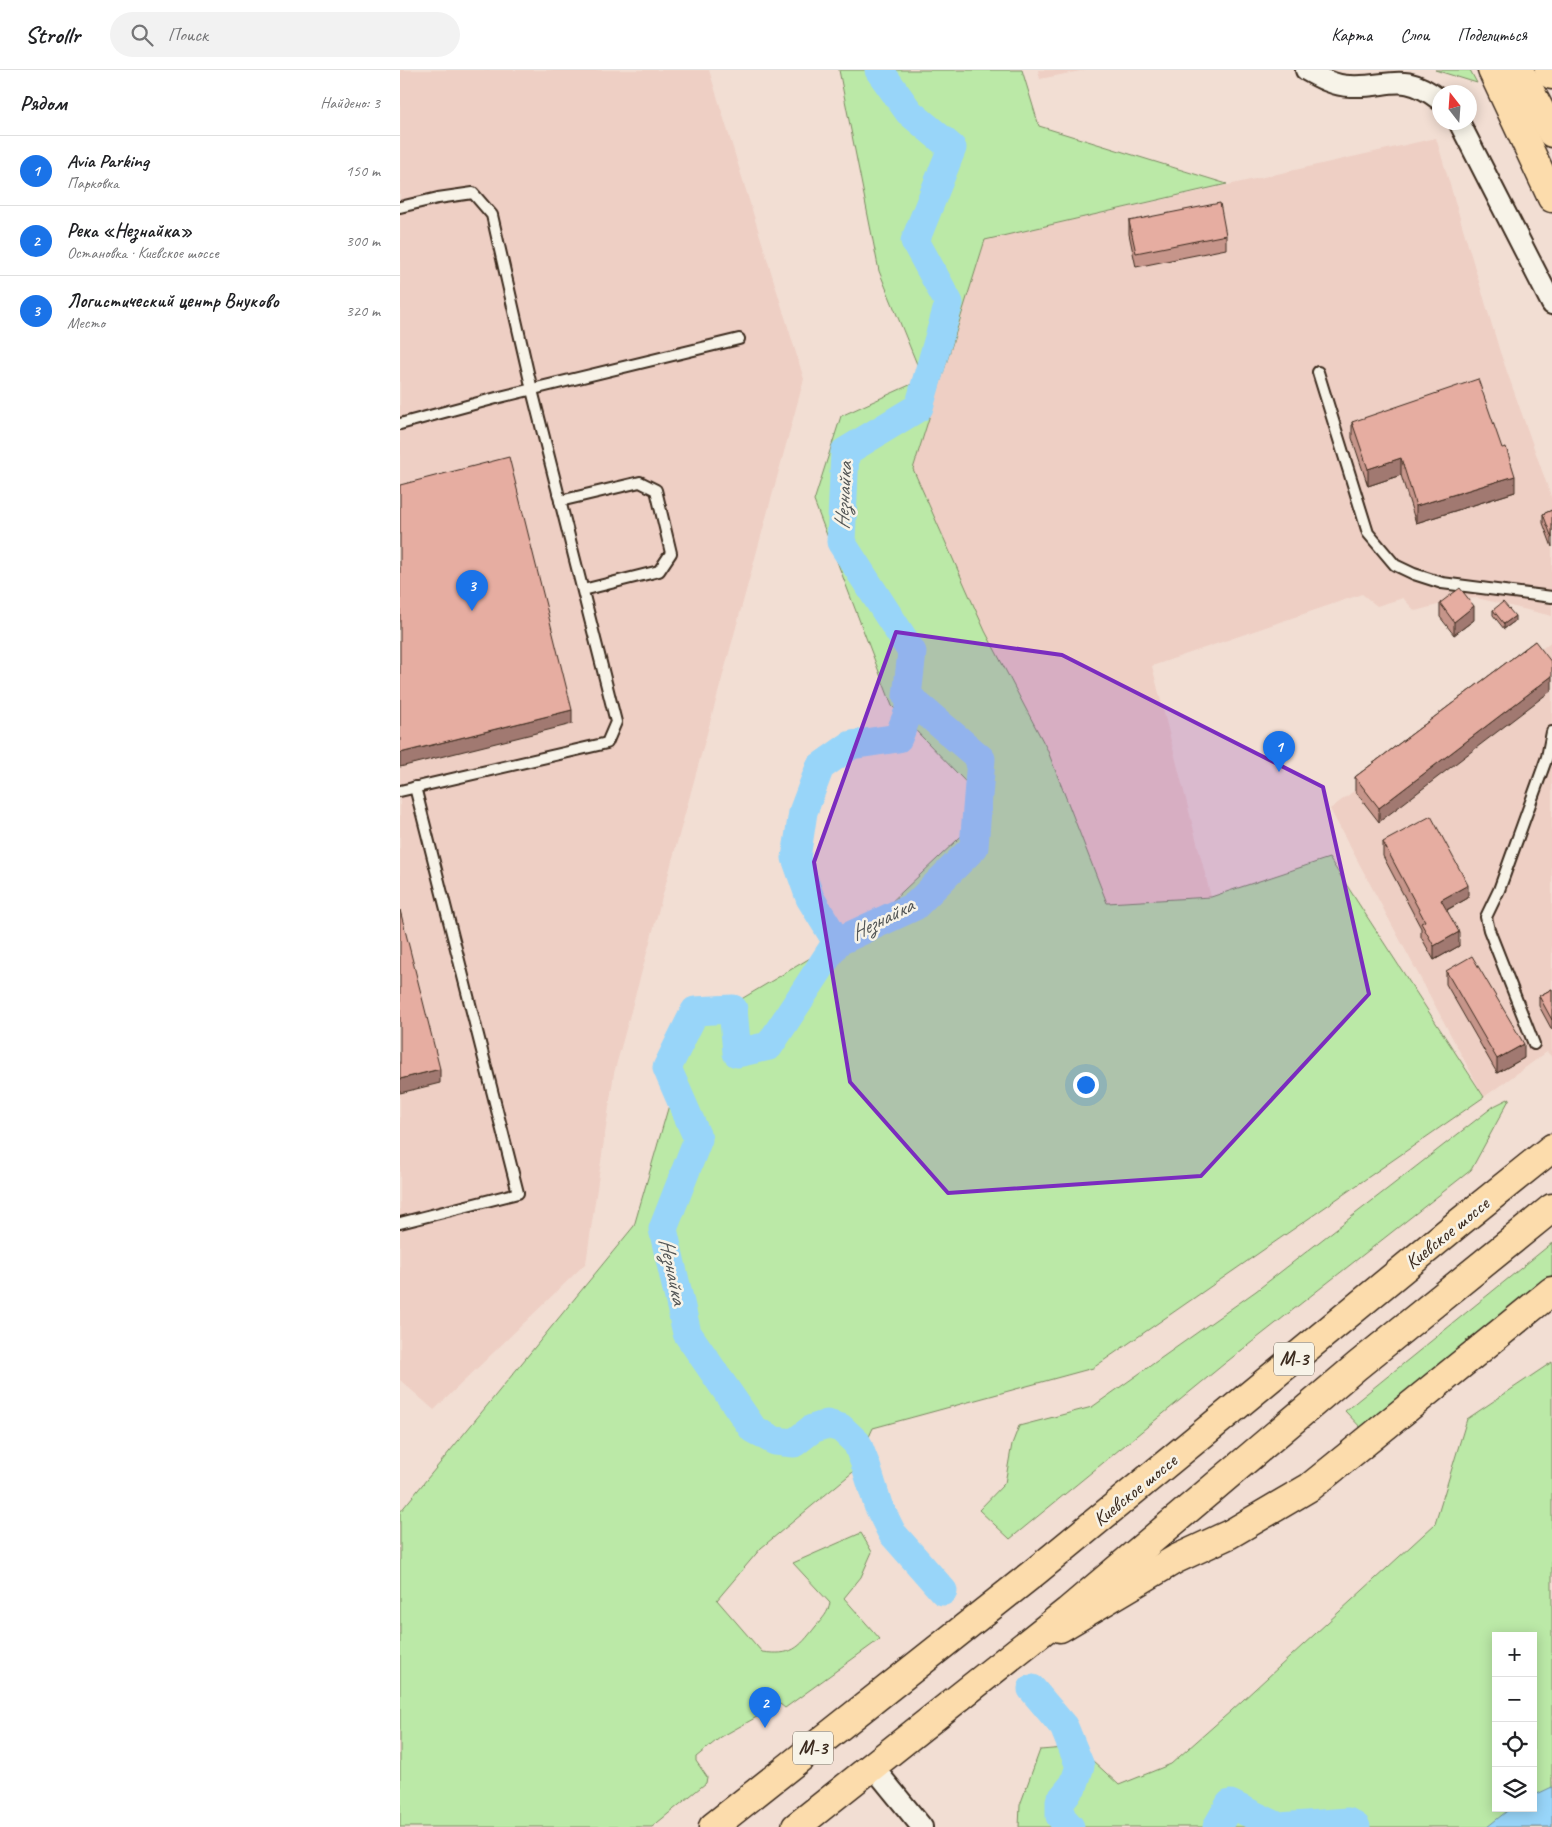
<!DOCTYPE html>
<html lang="ru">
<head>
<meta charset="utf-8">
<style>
	:root { --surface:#fff; --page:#f2f2f2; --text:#202124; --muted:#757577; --line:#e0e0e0; --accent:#1a73e8 }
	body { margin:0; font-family:Caveat,sans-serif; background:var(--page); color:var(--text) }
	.controls { position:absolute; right:15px; bottom:15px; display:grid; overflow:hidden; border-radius:0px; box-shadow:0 2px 12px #0003 }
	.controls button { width:45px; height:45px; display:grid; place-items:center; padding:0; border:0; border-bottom:1px solid var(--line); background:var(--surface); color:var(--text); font:25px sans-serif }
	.compass { position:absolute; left:1032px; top:15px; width:45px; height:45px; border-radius:50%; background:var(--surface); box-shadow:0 2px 12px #0003; rotate:343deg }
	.you { position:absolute; left:685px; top:1014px; width:18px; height:18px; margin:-12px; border:4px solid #fff; border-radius:50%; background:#1a73e8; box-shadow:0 0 0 8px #1a73e833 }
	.badge { display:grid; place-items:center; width:32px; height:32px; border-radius:50%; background:var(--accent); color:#fff; font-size:16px; font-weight:700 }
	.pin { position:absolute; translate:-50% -41px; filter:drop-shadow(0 1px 2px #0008) }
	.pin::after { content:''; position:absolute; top:26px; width:18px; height:15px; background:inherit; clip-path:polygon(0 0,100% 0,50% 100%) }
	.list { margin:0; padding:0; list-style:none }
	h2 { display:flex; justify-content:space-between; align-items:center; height:65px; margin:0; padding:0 20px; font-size:21px }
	h2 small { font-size:16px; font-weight:400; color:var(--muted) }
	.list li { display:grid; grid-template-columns:32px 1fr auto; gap:15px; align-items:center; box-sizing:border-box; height:70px; padding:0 20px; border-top:1px solid var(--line) }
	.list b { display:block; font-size:19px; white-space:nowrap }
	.list p { margin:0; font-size:16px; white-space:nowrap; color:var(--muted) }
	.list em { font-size:16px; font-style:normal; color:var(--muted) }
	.icon { flex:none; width:28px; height:28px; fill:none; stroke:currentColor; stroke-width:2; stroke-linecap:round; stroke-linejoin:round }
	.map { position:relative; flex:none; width:1152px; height:1757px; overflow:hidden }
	header { display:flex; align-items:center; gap:30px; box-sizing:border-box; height:70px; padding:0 25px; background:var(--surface); border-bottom:1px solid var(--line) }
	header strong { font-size:24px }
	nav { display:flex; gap:28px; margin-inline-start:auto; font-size:18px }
	.search { width:350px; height:45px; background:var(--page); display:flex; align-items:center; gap:12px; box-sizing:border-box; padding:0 18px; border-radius:28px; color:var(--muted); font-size:19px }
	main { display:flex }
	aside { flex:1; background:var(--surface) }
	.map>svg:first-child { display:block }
</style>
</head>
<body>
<header>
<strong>Strollr</strong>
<div class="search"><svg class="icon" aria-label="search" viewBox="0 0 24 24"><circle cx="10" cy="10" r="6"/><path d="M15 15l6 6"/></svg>Поиск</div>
<nav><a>Карта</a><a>Слои</a><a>Поделиться</a></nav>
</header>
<main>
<aside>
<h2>Рядом<small>Найдено: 3</small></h2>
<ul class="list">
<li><span class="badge">1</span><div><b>Avia Parking</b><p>Парковка</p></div><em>150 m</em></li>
<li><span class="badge">2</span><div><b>Река «Незнайка»</b><p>Остановка · Киевское шоссе</p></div><em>300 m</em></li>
<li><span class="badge">3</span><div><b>Логистический центр Внуково</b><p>Место</p></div><em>320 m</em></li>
</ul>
</aside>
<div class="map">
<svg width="1152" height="1757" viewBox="0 0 1152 1757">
	<rect width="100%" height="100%" fill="#f2ded3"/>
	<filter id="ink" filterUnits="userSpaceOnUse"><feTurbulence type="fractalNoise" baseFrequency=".02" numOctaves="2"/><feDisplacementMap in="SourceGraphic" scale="10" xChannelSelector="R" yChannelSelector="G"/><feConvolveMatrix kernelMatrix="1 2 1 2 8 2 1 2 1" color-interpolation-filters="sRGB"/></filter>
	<g filter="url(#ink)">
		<!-- built -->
		<g fill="#eecfc4">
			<path d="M 0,0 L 309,0 L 404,309 L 214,1003 L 186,1193 L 34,1340 L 0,1310 Z"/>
			<path d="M 638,0 L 685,0 L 640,9 Z"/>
			<path d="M 1036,68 L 1100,282 L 1152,429 L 1152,546 L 1077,528 L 1057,530 L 1015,541 L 1003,528 L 977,536 L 962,524 L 752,596 L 811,827 L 707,834 L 647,679 L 585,561 L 513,399 L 585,170 Z"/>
			<path d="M 1152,571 L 1152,987 L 1147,982 L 1084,1027 L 930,739 Z"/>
		</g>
		<!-- green -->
		<g fill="#bbe9a7" stroke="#7b8a62" fill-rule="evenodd">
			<path d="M 439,0 L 622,0 L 639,56 L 827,114 L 585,170 L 513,399 L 585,561 L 647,679 L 707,833 L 811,827 L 929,788 L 1084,1027 L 693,1298 L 473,1358 L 453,1402 L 361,1478 L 317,1530 L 362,1582 C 392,1586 398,1579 416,1556 C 423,1548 428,1543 430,1533 L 393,1493 L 461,1463 L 472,1482 L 461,1507 L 444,1528 L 480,1569 L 385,1638 L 380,1634 L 321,1667 L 296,1687 L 296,1691 L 307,1707 L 306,1713 L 252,1757 L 0,1757 L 0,1442 L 234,1156 L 291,959 L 469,853 L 591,738 L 492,636 L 414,431 L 441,346 L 523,309 L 479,201 Z"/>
			<path d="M 1035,0 L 1070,0 L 1077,13 Z"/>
			<path d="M 1110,1028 L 1071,1100 L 824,1294 L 610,1469 L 579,1440 L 605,1413 L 612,1374 L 619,1356 L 692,1337 L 856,1221 L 1094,1036 Z"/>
			<path d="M 1152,1173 L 1152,1205 L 963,1360 L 945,1341 Z"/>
			<path d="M 1152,1292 L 1152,1757 L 619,1757 L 620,1735 L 640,1680 L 678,1677 L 719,1715 L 771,1694 L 831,1641 L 1035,1454 L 1067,1349 ZM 1096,1566 L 1133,1566 L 1133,1738 L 1096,1738 Z"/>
		</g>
		<!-- water -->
		<path fill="#98d5f9" stroke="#7391a1" d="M 1152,1717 L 1152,1757 L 1087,1757 L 1111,1738 L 1133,1738 L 1133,1726 Z"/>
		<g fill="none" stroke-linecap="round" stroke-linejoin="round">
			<!-- river -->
			<g stroke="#98d5f9" stroke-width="29">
				<path d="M 479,0 L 509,42 L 552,78 L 515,171 L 549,233 L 519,337 L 445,382 L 441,472 L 512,582 L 507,626 L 581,689 L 574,777 L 515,836 L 437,872 L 369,976 L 337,983 L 333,939 L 295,941 L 267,998 L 298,1069 L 263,1159 L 287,1263 L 353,1359 L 375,1371 L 394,1373 L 412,1359 L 427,1354 L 441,1358 L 457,1373 L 466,1396 L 478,1435 L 492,1463 L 543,1521"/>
				<path d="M 437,872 L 410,828 L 396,788 L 403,742 L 420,697 L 451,675 L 498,668 L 513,631"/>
				<path d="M 632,1619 L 664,1657 L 680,1696 L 674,1714 L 660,1731 L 660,1746 L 670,1757"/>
				<path d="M 817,1757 L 830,1734 L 879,1757 L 948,1752 L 956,1757"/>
			</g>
			<defs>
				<g id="service">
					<path d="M 0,137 L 38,128 L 73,123 L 92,145 L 132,320 L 216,652 L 207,673 L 0,721"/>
					<path d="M 918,302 L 968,463 L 995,495 L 1014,504 L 1042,513 L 1152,527"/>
					<path d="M 0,354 L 100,327 L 339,269"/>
					<path d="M 160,431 L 240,412 L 256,420 L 271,483 L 259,501 L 183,520"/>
					<path d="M 1134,974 L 1089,860 L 1086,847 L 1099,820 L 1147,687 L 1152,662"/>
					<path d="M 0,1153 L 118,1123 L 15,717"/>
				</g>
				<g id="minor">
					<path d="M 906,0 C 920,8 935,16 950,16 C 990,18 1002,0 1040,30"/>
					<path d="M 1059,52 L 1152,234"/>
					<path d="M 473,1697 L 522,1757"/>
				</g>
				<g id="primary">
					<path d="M 1092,0 L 1152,128"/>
					<path d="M 1119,0 L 1152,63"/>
					<path d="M 1149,0 L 1152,5"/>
					<path d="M 660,1558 L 776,1489 L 830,1464 L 910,1417 L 1152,1221"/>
				</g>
				<g id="trunk">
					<path d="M 313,1757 L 636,1501 L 1060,1152 L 1152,1078"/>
					<path d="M 396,1757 L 668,1541 L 957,1296 L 1152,1138"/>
				</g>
			</defs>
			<!-- service casing -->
			<use href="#service" stroke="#3b2a1e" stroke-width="14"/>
			<!-- minor casing -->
			<use href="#minor" stroke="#3b2a1e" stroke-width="24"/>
			<!-- primary casing -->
			<use href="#primary" stroke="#3b2a1e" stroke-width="31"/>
			<!-- trunk casing -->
			<use href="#trunk" stroke="#3b2a1e" stroke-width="31"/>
			<!-- service -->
			<use href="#service" stroke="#f7f3e8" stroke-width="10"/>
			<!-- minor -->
			<use href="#minor" stroke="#f7f3e8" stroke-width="20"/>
			<!-- primary -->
			<use href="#primary" stroke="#fcdcac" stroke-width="28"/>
			<!-- trunk -->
			<use href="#trunk" stroke="#fcdcac" stroke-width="28"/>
		</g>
		<!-- wall -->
		<g fill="#c6958a" stroke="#3b2a1e">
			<path d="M 729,151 L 826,165 L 826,179 L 736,197 L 729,164 Z"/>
			<path d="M 952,352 L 1115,422 L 1016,453 L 1001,405 L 968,416 L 952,368 Z"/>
			<path d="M 1152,440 L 1152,477 L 1143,453 L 1143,444 Z"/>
			<path d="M 1040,533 L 1074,550 L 1054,565 L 1040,547 Z"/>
			<path d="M 1093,540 L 1115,551 L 1104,559 L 1093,545 Z"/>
			<path d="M 1135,571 L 979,752 L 955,721 L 955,707 Z"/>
			<path d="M 983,772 L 1068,828 L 1047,840 L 1059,876 L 1034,890 L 1021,867 L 1021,858 L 983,786 Z"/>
			<path d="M 1046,901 L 1124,988 L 1097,1003 L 1046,914 Z"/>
			<path d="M 1152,919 L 1152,960 L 1139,936 L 1139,926 Z"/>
		</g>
		<!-- shaded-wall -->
		<g fill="#a17971" stroke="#3b2a1e">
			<path d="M 1001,388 L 1001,405 L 968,416 L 968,399 Z"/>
			<path d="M 1115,406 L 1115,422 L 1016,453 L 1016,436 Z"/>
			<path d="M 1074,536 L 1074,550 L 1054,565 L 1054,552 Z"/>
			<path d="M 1115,546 L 1115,551 L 1104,559 L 1104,554 Z"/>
			<path d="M 1152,606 L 1152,620 L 979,752 L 979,738 Z"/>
			<path d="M 172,640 L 172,654 L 0,697 L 0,683 Z"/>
			<path d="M 1068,815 L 1068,828 L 1041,843 L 1041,830 Z"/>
			<path d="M 1059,862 L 1059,876 L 1034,890 L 1034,876 Z"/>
			<path d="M 1124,974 L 1124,988 L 1097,1003 L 1097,989 Z"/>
			<path d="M 40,999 L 40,1013 L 0,1023 L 0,1009 Z"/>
		</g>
		<!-- building -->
		<g fill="#e6ada1" stroke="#3b2a1e">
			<path d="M 820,133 L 826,165 L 736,183 L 729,151 Z"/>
			<path d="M 1078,309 L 1102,378 L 1106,377 L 1115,406 L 1016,436 L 1001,388 L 968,399 L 952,352 Z"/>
			<path d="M 109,387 L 172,640 L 0,683 L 0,415 Z"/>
			<path d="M 1152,440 L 1152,468 L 1143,444 Z"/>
			<path d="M 1060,518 L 1074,536 L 1054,552 L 1040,533 Z"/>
			<path d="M 1103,532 L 1115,546 L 1104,554 L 1093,540 Z"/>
			<path d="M 1135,571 L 1152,593 L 1152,606 L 979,738 L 955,707 Z"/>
			<path d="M 1031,746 L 1068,815 L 1041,830 L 1059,862 L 1034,876 L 1021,853 L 1025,851 L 983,772 Z"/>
			<path d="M 0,840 L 40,999 L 0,1009 Z"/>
			<path d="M 1072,886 L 1124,974 L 1097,989 L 1046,901 Z"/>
			<path d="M 1152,919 L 1152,950 L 1139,926 Z"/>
		</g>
	</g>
	<!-- marked area -->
	<path fill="#7b2cbf" fill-opacity="0.2" stroke="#7b2cbf" stroke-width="4" stroke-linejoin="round" d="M 496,562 L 662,585 L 923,717 L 969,924 L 801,1106 L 548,1123 L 450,1012 L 414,792 Z"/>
	<g text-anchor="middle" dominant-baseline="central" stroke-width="5" stroke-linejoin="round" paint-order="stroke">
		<!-- shield labels -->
		<g fill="#f7f3e8" stroke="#73665b" stroke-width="1">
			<rect x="874" y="1272.5" width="40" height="33" rx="4"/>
			<rect x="393" y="1661.5" width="40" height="33" rx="4"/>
		</g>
		<g font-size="19" font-weight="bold" fill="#3b2a1e">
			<text x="894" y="1289">М-3</text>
			<text x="413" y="1678">М-3</text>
		</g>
		<!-- street labels -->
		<g font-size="20" fill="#3b2a1e" stroke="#f7f3e8">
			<text transform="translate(1047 1163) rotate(-39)">Киевское шоссе</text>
			<text transform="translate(735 1420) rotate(-39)">Киевское шоссе</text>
		</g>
		<!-- water labels -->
		<g font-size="21" font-style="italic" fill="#525555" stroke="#f7f3e8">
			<text transform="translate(443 426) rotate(-87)">Незнайка</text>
			<text transform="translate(482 849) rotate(-27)">Незнайка</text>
			<text transform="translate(273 1201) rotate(78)">Незнайка</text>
		</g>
	</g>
</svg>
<div class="controls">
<button>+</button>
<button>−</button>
<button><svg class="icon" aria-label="locate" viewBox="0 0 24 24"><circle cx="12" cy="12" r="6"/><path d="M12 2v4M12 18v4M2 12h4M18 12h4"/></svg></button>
<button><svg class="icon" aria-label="layers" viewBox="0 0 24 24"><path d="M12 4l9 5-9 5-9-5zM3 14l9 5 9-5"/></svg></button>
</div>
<svg class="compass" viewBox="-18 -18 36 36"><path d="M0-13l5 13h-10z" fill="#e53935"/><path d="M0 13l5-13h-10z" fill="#757577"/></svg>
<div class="you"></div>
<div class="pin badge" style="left:879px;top:702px">1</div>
<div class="pin badge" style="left:365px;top:1658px">2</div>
<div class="pin badge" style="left:72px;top:541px">3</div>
</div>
</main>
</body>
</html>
